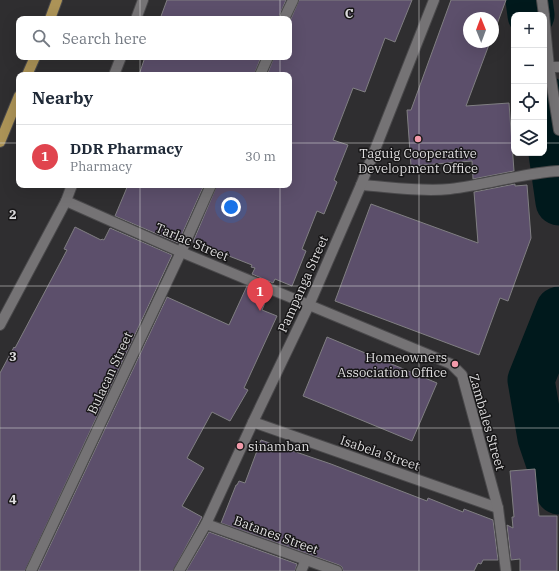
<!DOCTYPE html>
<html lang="en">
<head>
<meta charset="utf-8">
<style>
	:root { --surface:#fff; --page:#f6f6f7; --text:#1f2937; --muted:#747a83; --line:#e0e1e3; --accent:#111827 }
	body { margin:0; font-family:"IBM Plex Serif",serif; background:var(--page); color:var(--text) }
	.controls { position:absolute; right:12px; top:12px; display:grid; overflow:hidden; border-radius:8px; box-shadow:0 4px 16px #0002 }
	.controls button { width:36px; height:36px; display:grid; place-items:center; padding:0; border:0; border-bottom:1px solid var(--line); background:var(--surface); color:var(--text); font:20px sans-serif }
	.compass { position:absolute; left:463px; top:12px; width:36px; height:36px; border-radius:50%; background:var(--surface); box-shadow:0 4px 16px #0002; rotate:359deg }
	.you { position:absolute; left:231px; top:207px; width:14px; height:14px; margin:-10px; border:3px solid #fff; border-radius:50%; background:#1a73e8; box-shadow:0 0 0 6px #1a73e833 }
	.badge { display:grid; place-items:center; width:26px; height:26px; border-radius:50%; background:var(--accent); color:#fff; font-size:13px; font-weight:700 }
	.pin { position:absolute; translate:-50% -33px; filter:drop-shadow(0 1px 2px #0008) }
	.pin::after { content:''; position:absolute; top:21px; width:14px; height:12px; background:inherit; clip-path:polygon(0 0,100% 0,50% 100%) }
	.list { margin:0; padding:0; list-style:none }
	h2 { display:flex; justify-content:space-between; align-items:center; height:52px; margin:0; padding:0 16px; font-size:17px }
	h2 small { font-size:13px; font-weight:400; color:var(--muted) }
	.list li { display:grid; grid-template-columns:26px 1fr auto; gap:12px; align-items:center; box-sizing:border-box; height:64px; padding:0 16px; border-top:1px solid var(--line) }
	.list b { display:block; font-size:15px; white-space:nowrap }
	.list p { margin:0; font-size:13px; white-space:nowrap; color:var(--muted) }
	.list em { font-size:13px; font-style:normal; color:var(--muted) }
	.icon { flex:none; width:22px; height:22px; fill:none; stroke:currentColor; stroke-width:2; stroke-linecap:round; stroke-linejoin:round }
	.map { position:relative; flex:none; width:559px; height:571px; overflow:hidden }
	.search { position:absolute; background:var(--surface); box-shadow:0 4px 16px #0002; left:16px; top:16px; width:276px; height:44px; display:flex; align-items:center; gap:10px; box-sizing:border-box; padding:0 14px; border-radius:8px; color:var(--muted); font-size:15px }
	.panel { position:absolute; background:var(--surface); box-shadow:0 4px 16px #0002; left:16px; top:72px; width:276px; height:116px; border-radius:8px }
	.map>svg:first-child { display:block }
</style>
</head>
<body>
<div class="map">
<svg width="559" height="571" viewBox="0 0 559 571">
	<rect width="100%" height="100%" fill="#2f2e30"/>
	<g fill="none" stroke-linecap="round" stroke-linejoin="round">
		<!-- river -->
		<g stroke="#00191c" stroke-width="47">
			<path d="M 529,0 L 531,15"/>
			<path d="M 544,98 L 559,202"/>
			<path d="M 559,310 L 531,380 L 541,438 L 559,491"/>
		</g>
	</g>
	<!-- building -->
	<g fill="#5c4f6b" stroke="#807f82">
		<path d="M 167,0 L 286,0 L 278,19 L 160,19 Z"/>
		<path d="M 299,0 L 412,0 L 395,42 L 385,38 L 365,92 L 353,88 L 333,140 L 348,145 L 334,180 L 337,182 L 324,214 L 317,211 L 302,249 L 306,251 L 292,286 L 275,279 L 273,283 L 252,274 L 255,268 L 251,267 L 252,265 L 193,242 L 217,185 L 289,185 L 289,75 L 267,75 L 274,57 L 289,57 L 289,23 Z"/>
		<path d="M 451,0 L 506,0 L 493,35 L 493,18 L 469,18 L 469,42 L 490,42 L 466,106 L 509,103 L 514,171 L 473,179 L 472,161 L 411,166 L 407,110 L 411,110 Z"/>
		<path d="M 145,57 L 261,57 L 254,75 L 139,75 Z"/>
		<path d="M 515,184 L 515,186 L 527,185 L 531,238 L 508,301 L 500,298 L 479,355 L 335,301 L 371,204 L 478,243 L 474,192 Z"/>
		<path d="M 128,185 L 204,185 L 178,243 L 115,216 Z"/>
		<path d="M 75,227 L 101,240 L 102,239 L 104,240 L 110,228 L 172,255 L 25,571 L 0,571 L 0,373 L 14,347 L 15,348 L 67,250 L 64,249 Z"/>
		<path d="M 247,286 L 268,295 L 262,310 L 277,316 L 244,388 L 248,390 L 230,421 L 212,412 L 187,458 L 204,468 L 182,506 L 202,517 L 173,571 L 38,571 L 167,297 L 229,325 Z"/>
		<path d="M 327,337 L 437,383 L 412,441 L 303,396 Z"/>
		<path d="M 261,440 L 331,464 L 427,501 L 428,498 L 463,512 L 464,509 L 493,520 L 498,560 L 483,560 L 481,564 L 478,563 L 474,571 L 343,571 L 342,567 L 339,565 L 221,523 L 236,485 L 237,485 L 239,481 L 245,483 Z"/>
		<path d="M 535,469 L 539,516 L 557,516 L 557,571 L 520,571 L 520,559 L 511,560 L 507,525 L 513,528 L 512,517 L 514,517 L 510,471 Z"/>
		<path d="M 209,532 L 297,564 L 295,571 L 186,571 Z"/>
	</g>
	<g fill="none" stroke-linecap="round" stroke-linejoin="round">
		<defs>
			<path id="lane" d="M 549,67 L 559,67"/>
			<g id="street">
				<path d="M 542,0 L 544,15"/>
				<path d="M 544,16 L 549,67 L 559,130"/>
				<path d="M 284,19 L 293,0"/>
				<path d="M 260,75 L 268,57"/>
				<path d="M 253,422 L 498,508"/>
				<path d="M 206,524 L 337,571"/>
				<path d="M 31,571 L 181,252 L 211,185"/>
				<path d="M 179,571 L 206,524 L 253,422 L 309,305 L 451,364 L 462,375 L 498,508 L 506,571"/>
				<path d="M 301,571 L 306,560"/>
			</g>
			<g id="secondary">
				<path d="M 136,19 L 143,0"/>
				<path d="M 114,75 L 121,57"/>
				<path d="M 361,185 C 390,187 422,192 450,189 C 487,185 522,173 559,171"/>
				<path d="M 66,201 L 181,252 L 309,305 L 361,185 L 434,0"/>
				<path d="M 0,325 L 66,201 L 72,185"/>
			</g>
			<g id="primary">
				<path d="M 50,19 L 57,0"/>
				<path d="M 27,75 L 35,57"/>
				<path d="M 0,142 L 19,96"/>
			</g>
		</defs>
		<!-- lane casing -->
		<use href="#lane" stroke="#4a494b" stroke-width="12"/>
		<!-- street casing -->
		<use href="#street" stroke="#4a494b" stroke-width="12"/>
		<!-- secondary casing -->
		<use href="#secondary" stroke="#4a494b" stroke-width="12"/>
		<!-- primary casing -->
		<use href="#primary" stroke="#4a494b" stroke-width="12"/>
		<!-- lane -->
		<use href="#lane" stroke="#757375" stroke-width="10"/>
		<!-- street -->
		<use href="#street" stroke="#757375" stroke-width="10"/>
		<!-- secondary -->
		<use href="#secondary" stroke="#757375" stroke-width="10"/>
		<!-- primary -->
		<use href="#primary" stroke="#ac9357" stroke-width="10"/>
	</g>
	<!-- grid -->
	<path fill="none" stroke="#dddcdd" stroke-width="1" stroke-opacity="0.55" d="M 140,0 L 140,19M 280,0 L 280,19M 419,0 L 419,571M 140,57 L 140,75M 280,57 L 280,75M 0,143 L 19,143M 289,143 L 514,143M 544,143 L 559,143M 140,185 L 140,571M 280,185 L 280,571M 0,286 L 559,286M 0,428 L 559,428"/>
	<!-- markers -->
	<g fill="#f39aaa" stroke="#171617" stroke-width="1.5">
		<circle cx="418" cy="139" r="4"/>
		<circle cx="455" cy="364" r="4"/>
		<circle cx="240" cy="446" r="4"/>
	</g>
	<g text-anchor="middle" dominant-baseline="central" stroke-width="3" stroke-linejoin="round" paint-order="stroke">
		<!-- poi labels -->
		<g font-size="13" fill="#dddcdd" stroke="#171617">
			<text x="418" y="153">Taguig Cooperative<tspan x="418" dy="15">Development Office</tspan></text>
			<text x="447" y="357" text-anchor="end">Homeowners<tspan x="447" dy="15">Association Office</tspan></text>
			<text x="248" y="446" text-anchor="start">sinamban</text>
		</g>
		<!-- street labels -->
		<g font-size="13" fill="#dddcdd" stroke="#171617">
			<text transform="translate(192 242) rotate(23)">Tarlac Street</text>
			<text transform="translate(303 284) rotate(-66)">Pampanga Street</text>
			<text transform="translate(110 373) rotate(-65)">Bulacan Street</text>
			<text transform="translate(487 422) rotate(74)">Zambales Street</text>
			<text transform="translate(380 453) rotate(19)">Isabela Street</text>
			<text transform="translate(276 535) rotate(20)">Batanes Street</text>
		</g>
	</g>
	<g font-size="13" text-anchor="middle" font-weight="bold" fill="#dddcdd" stroke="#171617" stroke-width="3" stroke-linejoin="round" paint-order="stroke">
		<text x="349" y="18">C</text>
		<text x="13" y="219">2</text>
		<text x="13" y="361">3</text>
		<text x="13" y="504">4</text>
	</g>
</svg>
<div class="controls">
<button>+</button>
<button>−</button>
<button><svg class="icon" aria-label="locate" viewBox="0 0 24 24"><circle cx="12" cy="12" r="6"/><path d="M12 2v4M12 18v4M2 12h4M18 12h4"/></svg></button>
<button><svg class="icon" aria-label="layers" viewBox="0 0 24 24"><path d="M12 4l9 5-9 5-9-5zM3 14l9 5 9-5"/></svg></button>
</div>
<svg class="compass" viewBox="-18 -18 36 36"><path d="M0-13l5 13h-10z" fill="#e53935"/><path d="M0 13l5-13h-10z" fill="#747a83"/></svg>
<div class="you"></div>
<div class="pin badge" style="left:260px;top:311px;background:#e0444e">1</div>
<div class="search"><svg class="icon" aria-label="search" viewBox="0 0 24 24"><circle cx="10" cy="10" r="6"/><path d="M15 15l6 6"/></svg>Search here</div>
<section class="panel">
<h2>Nearby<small></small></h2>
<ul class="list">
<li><span class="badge" style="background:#e0444e">1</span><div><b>DDR Pharmacy</b><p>Pharmacy</p></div><em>30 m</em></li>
</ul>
</section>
</div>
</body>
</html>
